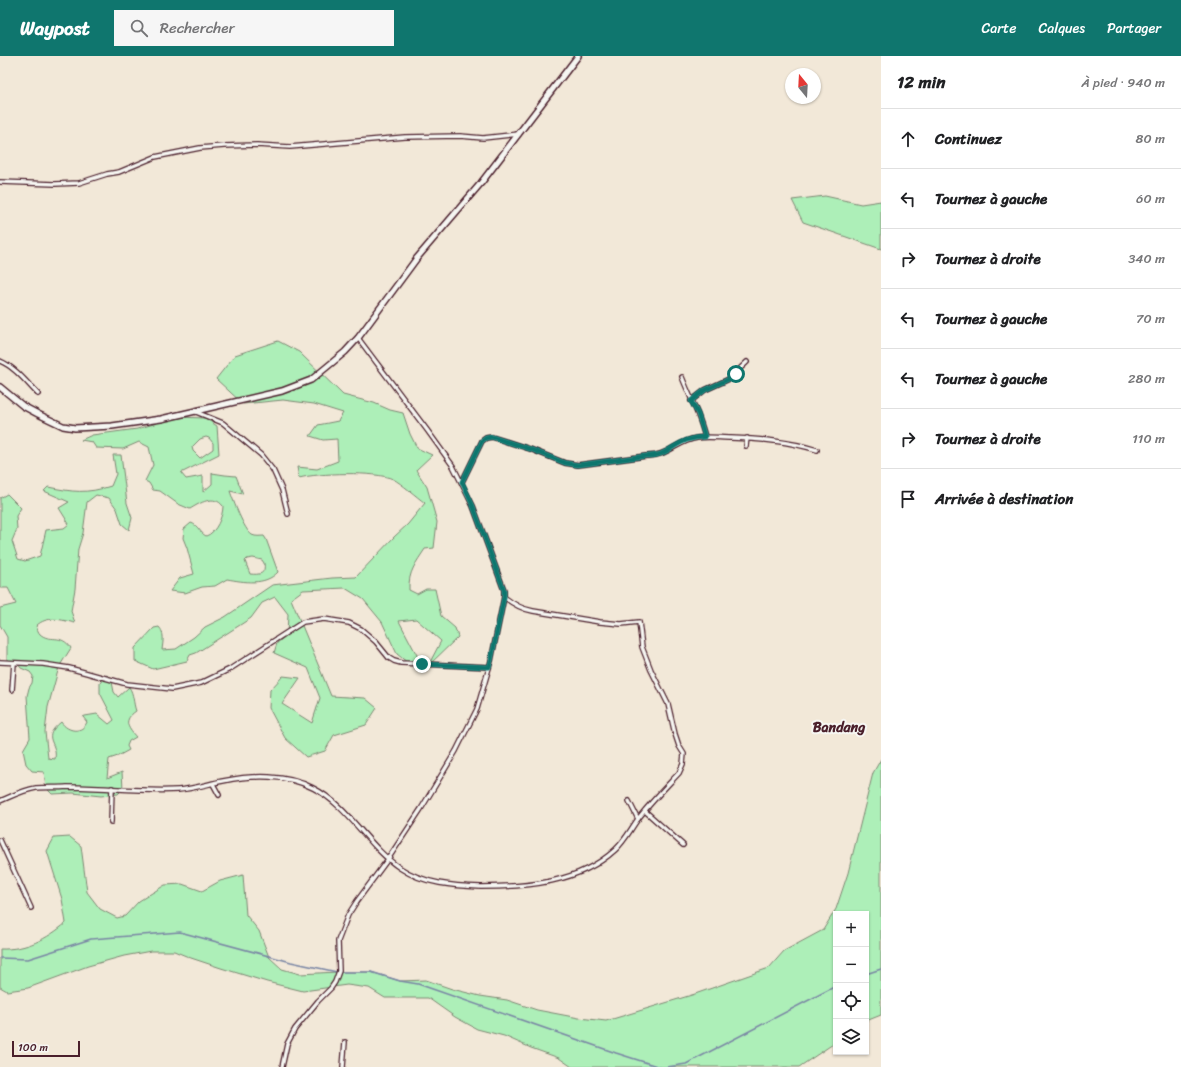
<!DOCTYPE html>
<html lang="fr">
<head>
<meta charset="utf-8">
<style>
	:root { --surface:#fff; --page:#f6f6f6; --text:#202124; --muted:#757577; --line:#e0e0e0; --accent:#0f766e }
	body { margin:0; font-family:Sriracha,sans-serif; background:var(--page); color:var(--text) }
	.controls { position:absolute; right:12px; bottom:12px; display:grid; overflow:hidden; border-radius:0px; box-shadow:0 1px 3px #0004 }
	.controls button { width:36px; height:36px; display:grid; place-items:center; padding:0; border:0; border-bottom:1px solid var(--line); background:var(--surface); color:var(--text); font:20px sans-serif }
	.compass { position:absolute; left:785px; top:12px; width:36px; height:36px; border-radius:50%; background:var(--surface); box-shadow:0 1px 3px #0004; rotate:342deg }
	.scale { position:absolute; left:12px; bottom:10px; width:68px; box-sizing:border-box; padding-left:4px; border:2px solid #4a1f2b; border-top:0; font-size:11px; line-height:14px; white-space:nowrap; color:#4a1f2b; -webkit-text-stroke:3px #f6f6f2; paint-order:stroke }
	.stop { position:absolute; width:12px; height:12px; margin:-9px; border:3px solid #0f766e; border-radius:50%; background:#fff }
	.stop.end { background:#0f766e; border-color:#fff; box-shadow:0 1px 4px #0008 }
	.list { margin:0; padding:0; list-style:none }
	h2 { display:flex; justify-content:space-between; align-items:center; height:52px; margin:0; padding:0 16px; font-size:17px }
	h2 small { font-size:13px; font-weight:400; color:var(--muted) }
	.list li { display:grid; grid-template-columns:26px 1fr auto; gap:12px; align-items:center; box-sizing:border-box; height:60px; padding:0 16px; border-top:1px solid var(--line) }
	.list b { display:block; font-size:15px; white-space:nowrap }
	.list em { font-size:13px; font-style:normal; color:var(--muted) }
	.icon { flex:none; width:22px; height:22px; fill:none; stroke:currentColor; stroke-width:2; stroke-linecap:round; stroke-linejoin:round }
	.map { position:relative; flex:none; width:881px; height:1011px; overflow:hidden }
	header { display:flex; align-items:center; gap:24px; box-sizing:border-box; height:56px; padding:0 20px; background:var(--accent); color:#fff }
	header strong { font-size:19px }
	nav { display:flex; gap:22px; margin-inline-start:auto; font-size:14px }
	.search { width:280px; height:36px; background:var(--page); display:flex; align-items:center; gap:10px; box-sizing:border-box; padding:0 14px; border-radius:0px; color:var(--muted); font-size:15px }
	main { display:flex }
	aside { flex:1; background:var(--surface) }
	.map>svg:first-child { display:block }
</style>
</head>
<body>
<header>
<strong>Waypost</strong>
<div class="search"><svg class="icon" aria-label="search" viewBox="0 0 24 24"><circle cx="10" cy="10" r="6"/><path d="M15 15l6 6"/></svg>Rechercher</div>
<nav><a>Carte</a><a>Calques</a><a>Partager</a></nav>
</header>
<main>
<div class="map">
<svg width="881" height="1011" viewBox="0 0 881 1011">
	<rect width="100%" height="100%" fill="#f2e8d8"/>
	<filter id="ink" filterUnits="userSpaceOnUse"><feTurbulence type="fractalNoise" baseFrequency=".025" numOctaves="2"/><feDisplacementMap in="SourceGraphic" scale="8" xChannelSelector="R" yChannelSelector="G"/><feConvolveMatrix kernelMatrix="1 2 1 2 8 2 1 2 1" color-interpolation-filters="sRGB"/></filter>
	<g filter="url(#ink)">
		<!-- green -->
		<g fill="#adefb8" stroke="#7c8772" fill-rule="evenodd">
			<path d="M 825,140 L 861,148 L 881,145 L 881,193 L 803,166 L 792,144 Z"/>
			<path d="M 278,285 L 299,296 L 343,339 L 374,347 L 390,354 L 403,357 L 410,378 L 417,392 L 432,399 L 416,414 L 427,431 L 437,466 L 434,492 L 425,493 C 416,507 408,516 409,534 L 417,538 L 426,533 L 435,533 L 441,560 L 455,572 L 458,581 L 428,610 L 441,585 L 416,563 L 399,565 L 419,603 L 408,607 L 397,598 L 382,566 L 363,543 L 345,532 L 303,534 L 291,543 L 331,640 L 365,642 L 377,652 L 366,669 L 334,679 L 325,695 L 306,701 L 285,682 L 269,652 L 270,634 L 283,620 L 300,622 L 282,648 L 312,667 L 320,642 L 308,612 L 274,597 L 277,587 L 287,579 L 288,558 L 275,541 L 262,547 L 251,562 L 196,597 L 190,599 L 187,605 L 153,613 L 135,605 L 135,592 L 154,572 L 159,571 C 165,577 163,586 162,594 L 176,593 L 194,581 L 205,571 L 225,561 L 272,529 L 332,522 L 356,521 L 394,481 L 408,468 L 425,447 C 417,441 401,427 393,423 C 375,415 318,417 299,422 L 297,411 L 317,413 L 338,405 L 337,383 L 323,384 L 310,380 L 318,369 L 338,365 L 343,357 L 314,348 L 283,344 L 243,348 L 216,323 L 235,299 Z"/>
			<path d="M 177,361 L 205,362 L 217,370 L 219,398 L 181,417 L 186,423 L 203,420 L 203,436 L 212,428 L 212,417 L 225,419 L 236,420 L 243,438 L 230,435 C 233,444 244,474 252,479 C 256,481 260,480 264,480 L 266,483 L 278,516 C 265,530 244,526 227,523 L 215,530 L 202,531 L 185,537 L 170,535 L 180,522 L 194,518 L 187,492 L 183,482 L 184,473 L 191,467 C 198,469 200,477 206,480 C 216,477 223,460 223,450 C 214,438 200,447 190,453 L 178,448 L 160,435 L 153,434 L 149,427 L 145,425 L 153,409 L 149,391 L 139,386 L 123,393 L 96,392 L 92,386 L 81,384 L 92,379 L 137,373 ZM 206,381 L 209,382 L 213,387 L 213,393 L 200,402 L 193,395 L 192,391 L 200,383 ZM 253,502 L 262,504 L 264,507 C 266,518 260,519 250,518 L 245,505 L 247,503 Z"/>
			<path d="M 113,399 L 121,399 L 127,447 L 132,462 L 129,474 L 122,468 L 117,453 L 109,442 L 96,439 L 87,446 L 83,477 L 78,493 L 75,533 L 71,555 L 75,567 C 62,564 47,559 36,570 C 37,572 38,576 40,578 C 50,587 61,577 71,592 L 59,611 L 48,651 L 45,676 L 48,702 L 55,703 C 58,685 40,683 61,666 C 68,676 82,678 87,666 L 83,661 L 85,660 L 97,658 L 109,668 L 114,664 L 100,637 L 100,627 L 106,619 L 111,621 L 114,636 L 118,641 L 129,631 C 134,638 133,647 136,655 C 123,664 127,671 136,681 L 129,685 L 127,690 L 129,694 L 118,700 L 109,703 L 107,722 L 122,716 L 123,733 L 118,738 L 101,740 L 73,737 L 52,738 L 46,732 L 44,716 L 32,715 L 26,708 L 23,694 L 30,682 L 27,640 L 29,632 L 32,627 L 33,620 L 30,616 L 21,612 L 17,607 L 7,607 L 7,581 L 0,569 L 0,552 L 16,548 L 8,532 L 0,532 L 0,442 L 7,438 L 21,452 L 16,460 L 17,473 L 12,485 L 18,503 L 25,505 L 40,500 L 46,474 L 64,472 L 69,468 L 59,452 L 69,446 L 44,435 L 48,431 C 73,436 86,438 111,430 L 116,418 Z"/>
			<path d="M 881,703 L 881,959 L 866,965 L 866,858 L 836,858 L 836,986 L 799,1011 L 572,1011 L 559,1002 L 531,992 L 504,980 L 477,973 L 455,961 L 428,942 L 385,942 L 369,932 L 347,929 L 303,935 L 267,926 L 221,912 L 191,902 L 174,895 L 151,895 L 124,900 L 88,910 L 28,932 L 7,935 L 0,931 L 0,893 C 26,894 47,883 66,867 L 62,843 L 47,795 L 54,782 L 70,781 L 81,790 L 87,836 L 100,853 L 117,862 L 125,860 L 139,845 L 165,829 L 182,828 L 202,835 L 220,825 L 243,819 L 246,859 L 259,875 L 269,901 L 282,913 L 300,918 L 337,916 L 371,916 L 400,925 L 426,924 L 452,933 L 480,940 L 507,944 L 537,954 L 579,962 L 606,965 L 695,938 L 769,912 L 784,895 L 823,874 L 836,853 L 848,817 L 873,717 Z"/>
		</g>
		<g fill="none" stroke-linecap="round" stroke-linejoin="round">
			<!-- stream -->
			<g stroke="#7985a4" stroke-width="1.5">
				<path d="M 0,902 L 28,903 L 91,883 L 180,876 L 291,906 L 337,916 L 371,916 L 400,925 L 418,928 L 616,997 L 660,1011"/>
				<path d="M 866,918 L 881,913"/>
				<path d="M 667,1011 L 686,1008 L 836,930"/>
			</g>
			<defs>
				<g id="minor">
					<path d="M 0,126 L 55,128 L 79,127 L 107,118 L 119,116 L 155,101 L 200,92 L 224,90 L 257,89 L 290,91 L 405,81 L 460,80 L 483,82 L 519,78"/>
					<path d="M 0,305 C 15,311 27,327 38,338"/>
					<path d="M 682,321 C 690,341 700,360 705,381"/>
					<path d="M 691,345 L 705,334 L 729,323 L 747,306"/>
					<path d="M 196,356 L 223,367 L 261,399 L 273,414 L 282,434 L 288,458"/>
					<path d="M 746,390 L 747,382"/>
					<path d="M 462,426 L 482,385 L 486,382 L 492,381 L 530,393 L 565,407 L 578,409 L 646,400 C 667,401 677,385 697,382 C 708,380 720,382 731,382 C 760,383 788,385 817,394"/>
					<path d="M 0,606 L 43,608 L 69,612 L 127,628 L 172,633 L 201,627 L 230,613 L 303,566 L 324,563 L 349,567 L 361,573 L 376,586 L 389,602 L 394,605 L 401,607 L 489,611"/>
					<path d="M 12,634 L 14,607"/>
					<path d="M 213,728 L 219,739"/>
					<path d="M 0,745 C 12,740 23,734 36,732 C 46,731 57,732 67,731 C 104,731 141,736 178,734 C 193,733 208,728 223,725 C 252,719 287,718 313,732 C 349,750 367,790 400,812 C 424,828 454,830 481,831 C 527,831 579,827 615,794 C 625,785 630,774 638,763 C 650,747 665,732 679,717 L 683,708 L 684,698 L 679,690 L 675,678 L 668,648 L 651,614 L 642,591 L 639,566 L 621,568 L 600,566 L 533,555 C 521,553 513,548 504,541"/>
					<path d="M 629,745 L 638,763"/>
					<path d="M 645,755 L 683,789"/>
					<path d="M 111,766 L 112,732"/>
					<path d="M 0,784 L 31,852"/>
					<path d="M 282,1011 L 287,988 L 295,973 L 318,945 L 331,932 L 335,926 L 339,915 L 338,885 L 348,859 L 357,845 L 388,803 L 421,753 L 456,695 L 477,653 L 491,605 L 504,541 L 504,534 L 473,450 L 453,410 L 427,374 L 358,282"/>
					<path d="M 343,1011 L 345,986"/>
				</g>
				<path id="secondary" d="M 0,331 L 23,350 L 38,358 L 63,370 L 75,372 L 112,370 L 161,363 L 282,335 L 311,324 L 345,296 L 358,282 L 417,202 L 481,127 L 578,0"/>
			</defs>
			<!-- minor casing -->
			<use href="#minor" stroke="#4a1f2b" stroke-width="6"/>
			<!-- secondary casing -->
			<use href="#secondary" stroke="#4a1f2b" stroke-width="8"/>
			<!-- minor -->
			<use href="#minor" stroke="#f6f6f2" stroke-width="3.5"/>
			<!-- secondary -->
			<use href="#secondary" stroke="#f6f6f2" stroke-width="5"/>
		</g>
	</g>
	<g fill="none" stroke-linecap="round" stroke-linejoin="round" filter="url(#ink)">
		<!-- route -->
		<path stroke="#0f766e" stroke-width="5" d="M 422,608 L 489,611 L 491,605 L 504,541 L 504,534 L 473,450 L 462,426 L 482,385 L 486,382 L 492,381 L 530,393 L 565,407 L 578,409 L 646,400 C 666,401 670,390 687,384 C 693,382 699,381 705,381 L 698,358 L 691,345 L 705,334 L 729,323 L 736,318"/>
	</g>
	<g text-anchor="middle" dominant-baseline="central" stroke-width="4" stroke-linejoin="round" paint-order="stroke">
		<!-- quarter labels -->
		<g font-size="14" font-weight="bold" fill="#4a1f2b" stroke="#f6f6f2">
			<text x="839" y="671">Bandang</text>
		</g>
	</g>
</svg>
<div class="controls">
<button>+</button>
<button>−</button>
<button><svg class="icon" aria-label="locate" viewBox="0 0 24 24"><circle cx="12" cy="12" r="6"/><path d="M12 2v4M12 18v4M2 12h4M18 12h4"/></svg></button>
<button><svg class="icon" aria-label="layers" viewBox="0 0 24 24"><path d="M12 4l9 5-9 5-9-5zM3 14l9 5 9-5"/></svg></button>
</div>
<svg class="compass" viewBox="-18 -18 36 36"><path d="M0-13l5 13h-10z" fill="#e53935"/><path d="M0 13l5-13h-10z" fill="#757577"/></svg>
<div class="scale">100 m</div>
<div class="stop" style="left:736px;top:318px"></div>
<div class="stop end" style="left:422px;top:608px"></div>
</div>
<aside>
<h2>12 min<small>À pied · 940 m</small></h2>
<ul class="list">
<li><svg class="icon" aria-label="ahead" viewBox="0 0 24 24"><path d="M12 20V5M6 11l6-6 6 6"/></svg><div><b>Continuez</b></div><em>80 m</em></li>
<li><svg class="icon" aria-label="left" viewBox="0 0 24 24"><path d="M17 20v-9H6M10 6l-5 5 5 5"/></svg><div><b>Tournez à gauche</b></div><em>60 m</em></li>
<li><svg class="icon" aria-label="right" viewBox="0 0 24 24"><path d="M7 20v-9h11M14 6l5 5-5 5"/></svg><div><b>Tournez à droite</b></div><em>340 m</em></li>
<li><svg class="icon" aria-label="left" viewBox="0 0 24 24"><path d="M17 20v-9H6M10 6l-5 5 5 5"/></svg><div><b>Tournez à gauche</b></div><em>70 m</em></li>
<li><svg class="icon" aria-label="left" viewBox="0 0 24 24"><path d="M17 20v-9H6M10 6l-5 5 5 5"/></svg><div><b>Tournez à gauche</b></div><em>280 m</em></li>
<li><svg class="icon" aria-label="right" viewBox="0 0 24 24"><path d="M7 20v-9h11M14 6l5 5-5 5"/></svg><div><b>Tournez à droite</b></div><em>110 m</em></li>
<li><svg class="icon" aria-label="arrive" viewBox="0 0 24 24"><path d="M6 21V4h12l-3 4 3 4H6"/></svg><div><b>Arrivée à destination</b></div></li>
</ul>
</aside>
</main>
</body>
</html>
